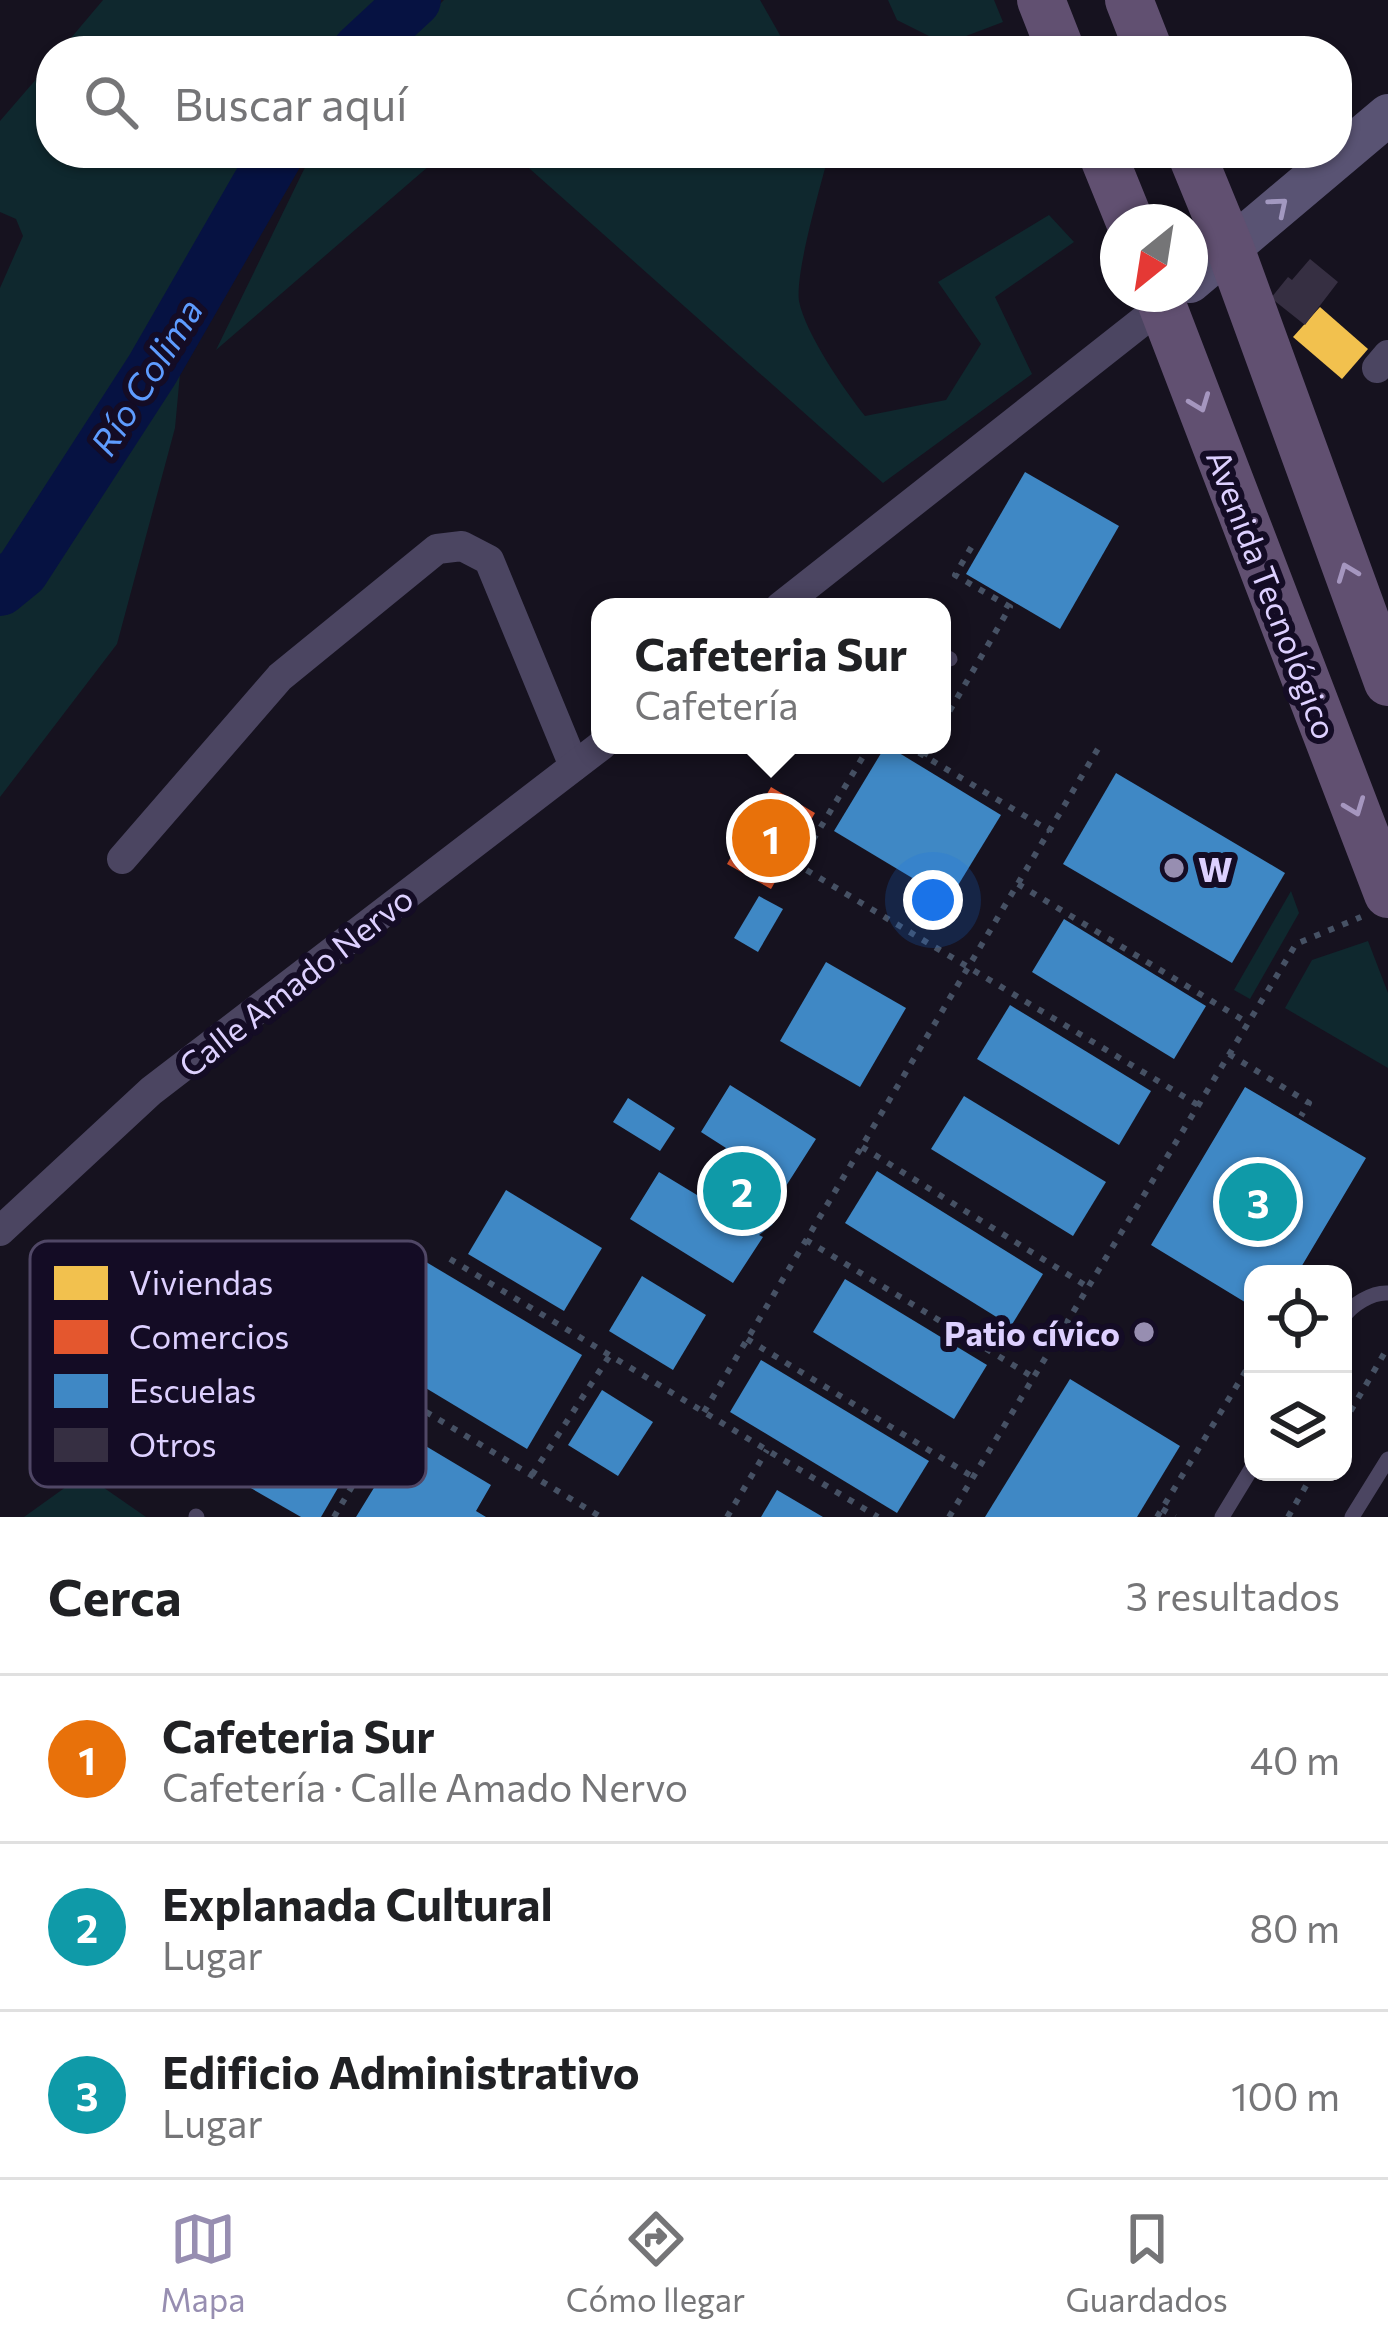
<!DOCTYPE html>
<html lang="es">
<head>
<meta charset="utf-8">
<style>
	:root { --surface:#fff; --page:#f2f2f2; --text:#202124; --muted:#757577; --line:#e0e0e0; --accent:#978eb1 }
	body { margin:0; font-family:Commissioner,sans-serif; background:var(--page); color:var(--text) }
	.controls { position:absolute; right:36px; bottom:36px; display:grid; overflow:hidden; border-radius:24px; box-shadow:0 3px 9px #0004 }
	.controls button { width:108px; height:108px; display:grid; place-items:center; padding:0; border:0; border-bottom:3px solid var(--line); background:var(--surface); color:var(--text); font:60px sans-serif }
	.compass { position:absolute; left:1100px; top:204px; width:108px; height:108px; border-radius:50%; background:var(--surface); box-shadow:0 3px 9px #0004; rotate:210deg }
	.you { position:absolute; left:933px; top:900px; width:42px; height:42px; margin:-30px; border:9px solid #fff; border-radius:50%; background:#1a73e8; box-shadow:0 0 0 18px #1a73e833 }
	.badge { display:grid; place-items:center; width:78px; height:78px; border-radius:50%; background:var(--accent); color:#fff; font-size:39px; font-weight:700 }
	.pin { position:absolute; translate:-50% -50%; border:6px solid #fff; box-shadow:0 3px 12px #0006 }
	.popup { position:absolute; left:591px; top:598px; width:360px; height:156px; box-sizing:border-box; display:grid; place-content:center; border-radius:24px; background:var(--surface); filter:drop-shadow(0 3px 9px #0005); font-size:39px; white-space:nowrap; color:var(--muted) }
	.popup b { font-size:45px; color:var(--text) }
	.popup::after { content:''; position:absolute; left:50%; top:100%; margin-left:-24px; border:24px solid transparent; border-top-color:var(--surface) }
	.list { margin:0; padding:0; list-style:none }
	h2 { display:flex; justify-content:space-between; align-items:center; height:156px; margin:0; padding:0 48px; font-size:51px }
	h2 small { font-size:39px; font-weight:400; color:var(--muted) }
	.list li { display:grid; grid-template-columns:78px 1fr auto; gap:36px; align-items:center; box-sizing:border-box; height:168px; padding:0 48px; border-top:3px solid var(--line) }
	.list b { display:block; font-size:45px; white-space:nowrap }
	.list p { margin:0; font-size:39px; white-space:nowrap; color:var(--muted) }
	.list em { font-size:39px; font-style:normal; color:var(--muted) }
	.icon { flex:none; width:66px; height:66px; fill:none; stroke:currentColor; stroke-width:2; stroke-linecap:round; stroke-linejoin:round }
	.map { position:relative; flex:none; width:1388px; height:1517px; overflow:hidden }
	.search { position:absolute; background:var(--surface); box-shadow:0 3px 9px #0004; left:36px; right:36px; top:36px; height:132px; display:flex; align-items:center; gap:30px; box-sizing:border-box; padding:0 42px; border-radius:48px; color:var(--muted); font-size:45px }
	.sheet { height:660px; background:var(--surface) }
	nav { display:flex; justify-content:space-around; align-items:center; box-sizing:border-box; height:168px; border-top:3px solid var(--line); background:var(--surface); font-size:33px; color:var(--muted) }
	nav a { display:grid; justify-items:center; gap:6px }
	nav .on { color:var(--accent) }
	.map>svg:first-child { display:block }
</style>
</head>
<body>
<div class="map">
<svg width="1388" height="1517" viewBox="0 0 1388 1517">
	<rect width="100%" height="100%" fill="#16121f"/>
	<!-- green -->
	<g fill="#0f282e">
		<path d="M 103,0 L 377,0 L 324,51 L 60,51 Z"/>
		<path d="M 444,0 L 760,0 L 789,51 L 393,51 Z"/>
		<path d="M 888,0 L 994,0 L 1003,22 L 945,44 L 897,20 Z"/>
		<path d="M 51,62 L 51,153 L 252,153 L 189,276 L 175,428 L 117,644 L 0,797 L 0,288 L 23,236 L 16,219 L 0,212 L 0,121 Z"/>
		<path d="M 312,153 L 444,153 L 216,350 Z"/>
		<path d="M 512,153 L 829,153 C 821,185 795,272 799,301 C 805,333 845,391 865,416 L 946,400 L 981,344 L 938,282 L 1049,215 L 1074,242 L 995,297 L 1032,374 L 883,483 Z"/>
		<path d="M 1291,891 L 1299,913 L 1250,999 L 1234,990 Z"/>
		<path d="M 1368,941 L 1388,993 L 1388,1068 L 1285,1008 L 1312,960 Z"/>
		<path d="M 84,1474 L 146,1517 L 24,1517 Z"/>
	</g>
	<!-- homes -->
	<path fill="#f2c14e" d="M 1320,307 L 1368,349 L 1342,379 L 1293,337 Z"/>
	<!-- shops -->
	<path fill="#e4572e" d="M 771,787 L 815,813 L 771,889 L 727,864 Z"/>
	<!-- schools -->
	<g fill="#3f88c5">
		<path d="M 1025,472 L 1119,526 L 1060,629 L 966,574 Z"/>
		<path d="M 886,745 L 1001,815 L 949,900 L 834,831 Z"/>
		<path d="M 1116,773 L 1285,873 L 1232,963 L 1063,864 Z"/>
		<path d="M 759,896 L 783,909 L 758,952 L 734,938 Z"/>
		<path d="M 1064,919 L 1206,1006 L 1174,1059 L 1032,972 Z"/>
		<path d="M 826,962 L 906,1008 L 860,1087 L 780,1041 Z"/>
		<path d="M 1010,1005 L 1151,1091 L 1119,1145 L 977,1059 Z"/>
		<path d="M 730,1085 L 816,1139 L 786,1186 L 784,1204 L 772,1225 L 759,1235 L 763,1237 L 733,1283 L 630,1219 L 659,1172 L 697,1195 L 699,1181 L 713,1159 L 726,1148 L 701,1132 Z"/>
		<path d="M 1245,1087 L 1366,1158 L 1297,1274 L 1253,1274 L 1253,1307 L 1151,1245 Z"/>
		<path d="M 964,1096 L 1106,1182 L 1073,1236 L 931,1149 Z"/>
		<path d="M 628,1098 L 675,1128 L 660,1151 L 613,1122 Z"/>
		<path d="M 877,1171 L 1043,1274 L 1011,1326 L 845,1223 Z"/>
		<path d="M 506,1190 L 602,1248 L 564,1311 L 468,1254 Z"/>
		<path d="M 411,1253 L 582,1355 L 527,1449 L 356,1346 Z"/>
		<path d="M 642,1276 L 706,1315 L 673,1370 L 609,1331 Z"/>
		<path d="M 845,1279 L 987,1365 L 954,1419 L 813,1332 Z"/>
		<path d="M 761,1360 L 929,1461 L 897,1513 L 730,1412 Z"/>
		<path d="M 275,1368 L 374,1426 L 321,1517 L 301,1517 L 216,1468 Z"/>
		<path d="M 1070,1379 L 1180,1446 L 1137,1517 L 985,1517 Z"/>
		<path d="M 602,1390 L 653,1422 L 618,1476 L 568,1445 Z"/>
		<path d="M 424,1445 L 491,1485 L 476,1511 L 486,1517 L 356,1517 L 380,1478 L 398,1488 Z"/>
		<path d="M 777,1490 L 823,1517 L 761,1517 Z"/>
	</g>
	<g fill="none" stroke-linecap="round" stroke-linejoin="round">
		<!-- river -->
		<g stroke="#061242" stroke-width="54">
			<path d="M 359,51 L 414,0"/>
			<path d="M 0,589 L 22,571 L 152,370 L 277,153"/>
		</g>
	</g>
	<!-- building -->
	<path fill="#362f42" d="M 1310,259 L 1338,282 L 1305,325 L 1271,298 L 1288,277 L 1292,280 Z"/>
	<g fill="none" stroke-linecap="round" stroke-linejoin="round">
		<!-- path -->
		<g stroke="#465164" stroke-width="6" stroke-dasharray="6 9" stroke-linecap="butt">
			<path d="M 942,724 L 1010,607 L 955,575 L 975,541"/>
			<path d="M 870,745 L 798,865 L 1198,1105"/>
			<path d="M 906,745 L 1050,831"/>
			<path d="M 924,756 L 930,745"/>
			<path d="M 1018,884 L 1248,1023"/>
			<path d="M 1229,1054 L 1309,1103 L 1301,1116"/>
			<path d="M 862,1147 L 1088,1287"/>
			<path d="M 806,1240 L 1033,1377"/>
			<path d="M 450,1259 L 878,1517"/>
			<path d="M 747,1339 L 973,1477"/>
			<path d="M 323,1350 L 601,1517"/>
			<path d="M 704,1412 L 1099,747"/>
			<path d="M 1343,1424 L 1388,1347"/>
			<path d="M 532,1475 L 610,1355"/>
			<path d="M 1162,1509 L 1175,1517"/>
			<path d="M 334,1517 L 404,1398"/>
			<path d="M 727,1517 L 767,1450"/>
			<path d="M 949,1517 L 1296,944 L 1361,917"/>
			<path d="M 1157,1517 L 1253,1359"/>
			<path d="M 1288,1517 L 1314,1472"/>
		</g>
		<!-- lane -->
		<g stroke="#4b4561" stroke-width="15">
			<path d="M 942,655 L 950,659"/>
			<path d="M 1343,1318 C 1351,1305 1372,1292 1388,1293"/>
			<path d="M 196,1516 L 197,1517"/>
			<path d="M 1222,1517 L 1253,1466"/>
			<path d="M 1352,1517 L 1388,1459"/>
		</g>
		<!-- street -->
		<g stroke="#4b4561" stroke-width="30">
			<path d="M 1377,368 L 1388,355"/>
			<path d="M 780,607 L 1163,305"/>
			<path d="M 122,859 L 280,677 L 437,549 L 462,546 L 489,560 L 574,766"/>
			<path d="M 0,1231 L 151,1091 L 602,745"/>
		</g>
		<!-- secondary -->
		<path stroke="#595373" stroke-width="42" d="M 1190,282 L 1388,115"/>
		<!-- primary -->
		<g stroke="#615071" stroke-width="48">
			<path d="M 1041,0 L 1061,51"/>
			<path d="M 1129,0 L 1149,51"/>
			<path d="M 1102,153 L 1130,222"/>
			<path d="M 1191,153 L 1230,248 L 1388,682"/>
			<path d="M 1158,294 L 1388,894"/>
		</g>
	</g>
	<!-- one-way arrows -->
	<defs><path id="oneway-chevron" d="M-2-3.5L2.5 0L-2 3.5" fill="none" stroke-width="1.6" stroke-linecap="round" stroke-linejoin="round" transform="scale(3)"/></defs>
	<use stroke="#a298c0" href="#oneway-chevron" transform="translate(1279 206) rotate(-40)"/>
	<g stroke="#a596bf">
		<use href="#oneway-chevron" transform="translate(1200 403) rotate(69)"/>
		<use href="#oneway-chevron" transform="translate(1347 572) rotate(-111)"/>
		<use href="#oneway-chevron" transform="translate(1355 807) rotate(69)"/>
	</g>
	<!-- markers -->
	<g fill="#978eb1" stroke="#140c25" stroke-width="4.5">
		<circle cx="1174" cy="868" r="12"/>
		<circle cx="1144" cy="1332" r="12"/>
	</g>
	<g text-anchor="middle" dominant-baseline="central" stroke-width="12" stroke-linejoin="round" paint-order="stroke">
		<!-- street labels -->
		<g font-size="33" fill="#ddd0ff" stroke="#140c25">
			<text transform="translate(1273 594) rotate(69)">Avenida Tecnológico</text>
			<text transform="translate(295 981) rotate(-38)">Calle Amado Nervo</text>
		</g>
		<!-- poi labels -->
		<g font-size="33" font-weight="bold" fill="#ddd0ff" stroke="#140c25" text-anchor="start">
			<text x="1198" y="868">W</text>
			<text x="1120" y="1332" text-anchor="end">Patio cívico</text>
		</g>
		<!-- water labels -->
		<g font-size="36" font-style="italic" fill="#5e9cff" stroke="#140c25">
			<text transform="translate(145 376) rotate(-58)">Río Colima</text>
		</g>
	</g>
	<!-- legend -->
	<rect x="30" y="1241" width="396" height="246" rx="18" fill="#140c25" stroke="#504766" stroke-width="3"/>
	<rect x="54" y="1266" width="54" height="34" fill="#f2c14e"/>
	<rect x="54" y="1320" width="54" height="34" fill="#e4572e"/>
	<rect x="54" y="1374" width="54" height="34" fill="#3f88c5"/>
	<rect x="54" y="1428" width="54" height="34" fill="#362f42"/>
	<g font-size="33" fill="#ddd0ff">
		<text x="129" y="1295">Viviendas</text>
		<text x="129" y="1349">Comercios</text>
		<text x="129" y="1403">Escuelas</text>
		<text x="129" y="1457">Otros</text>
	</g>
</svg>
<div class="controls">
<button><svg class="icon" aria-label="locate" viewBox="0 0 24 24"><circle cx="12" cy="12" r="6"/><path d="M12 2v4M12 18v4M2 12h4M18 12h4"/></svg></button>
<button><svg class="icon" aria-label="layers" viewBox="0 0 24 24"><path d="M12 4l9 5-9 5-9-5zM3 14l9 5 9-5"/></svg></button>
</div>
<svg class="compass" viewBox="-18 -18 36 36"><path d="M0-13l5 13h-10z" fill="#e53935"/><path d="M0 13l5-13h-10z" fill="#757577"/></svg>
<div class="you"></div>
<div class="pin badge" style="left:771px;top:838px;background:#e8710a">1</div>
<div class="popup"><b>Cafeteria Sur</b>Cafetería</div>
<div class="pin badge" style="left:742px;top:1191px;background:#0f9aa8">2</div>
<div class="pin badge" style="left:1258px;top:1202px;background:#0f9aa8">3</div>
<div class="search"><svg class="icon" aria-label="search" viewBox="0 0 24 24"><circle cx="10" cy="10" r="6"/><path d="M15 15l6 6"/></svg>Buscar aquí</div>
</div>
<section class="sheet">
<h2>Cerca<small>3 resultados</small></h2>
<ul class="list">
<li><span class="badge" style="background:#e8710a">1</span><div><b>Cafeteria Sur</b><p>Cafetería · Calle Amado Nervo</p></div><em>40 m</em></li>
<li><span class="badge" style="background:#0f9aa8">2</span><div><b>Explanada Cultural</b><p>Lugar</p></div><em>80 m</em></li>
<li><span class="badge" style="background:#0f9aa8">3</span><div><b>Edificio Administrativo</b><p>Lugar</p></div><em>100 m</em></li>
</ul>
</section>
<nav>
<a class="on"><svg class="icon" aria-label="map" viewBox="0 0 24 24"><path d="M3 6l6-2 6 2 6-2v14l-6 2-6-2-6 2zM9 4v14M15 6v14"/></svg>Mapa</a>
<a><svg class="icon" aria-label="directions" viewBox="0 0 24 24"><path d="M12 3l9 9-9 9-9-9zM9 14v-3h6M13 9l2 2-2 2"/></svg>Cómo llegar</a>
<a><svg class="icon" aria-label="saved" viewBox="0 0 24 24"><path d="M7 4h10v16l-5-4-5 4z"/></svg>Guardados</a>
</nav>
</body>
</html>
